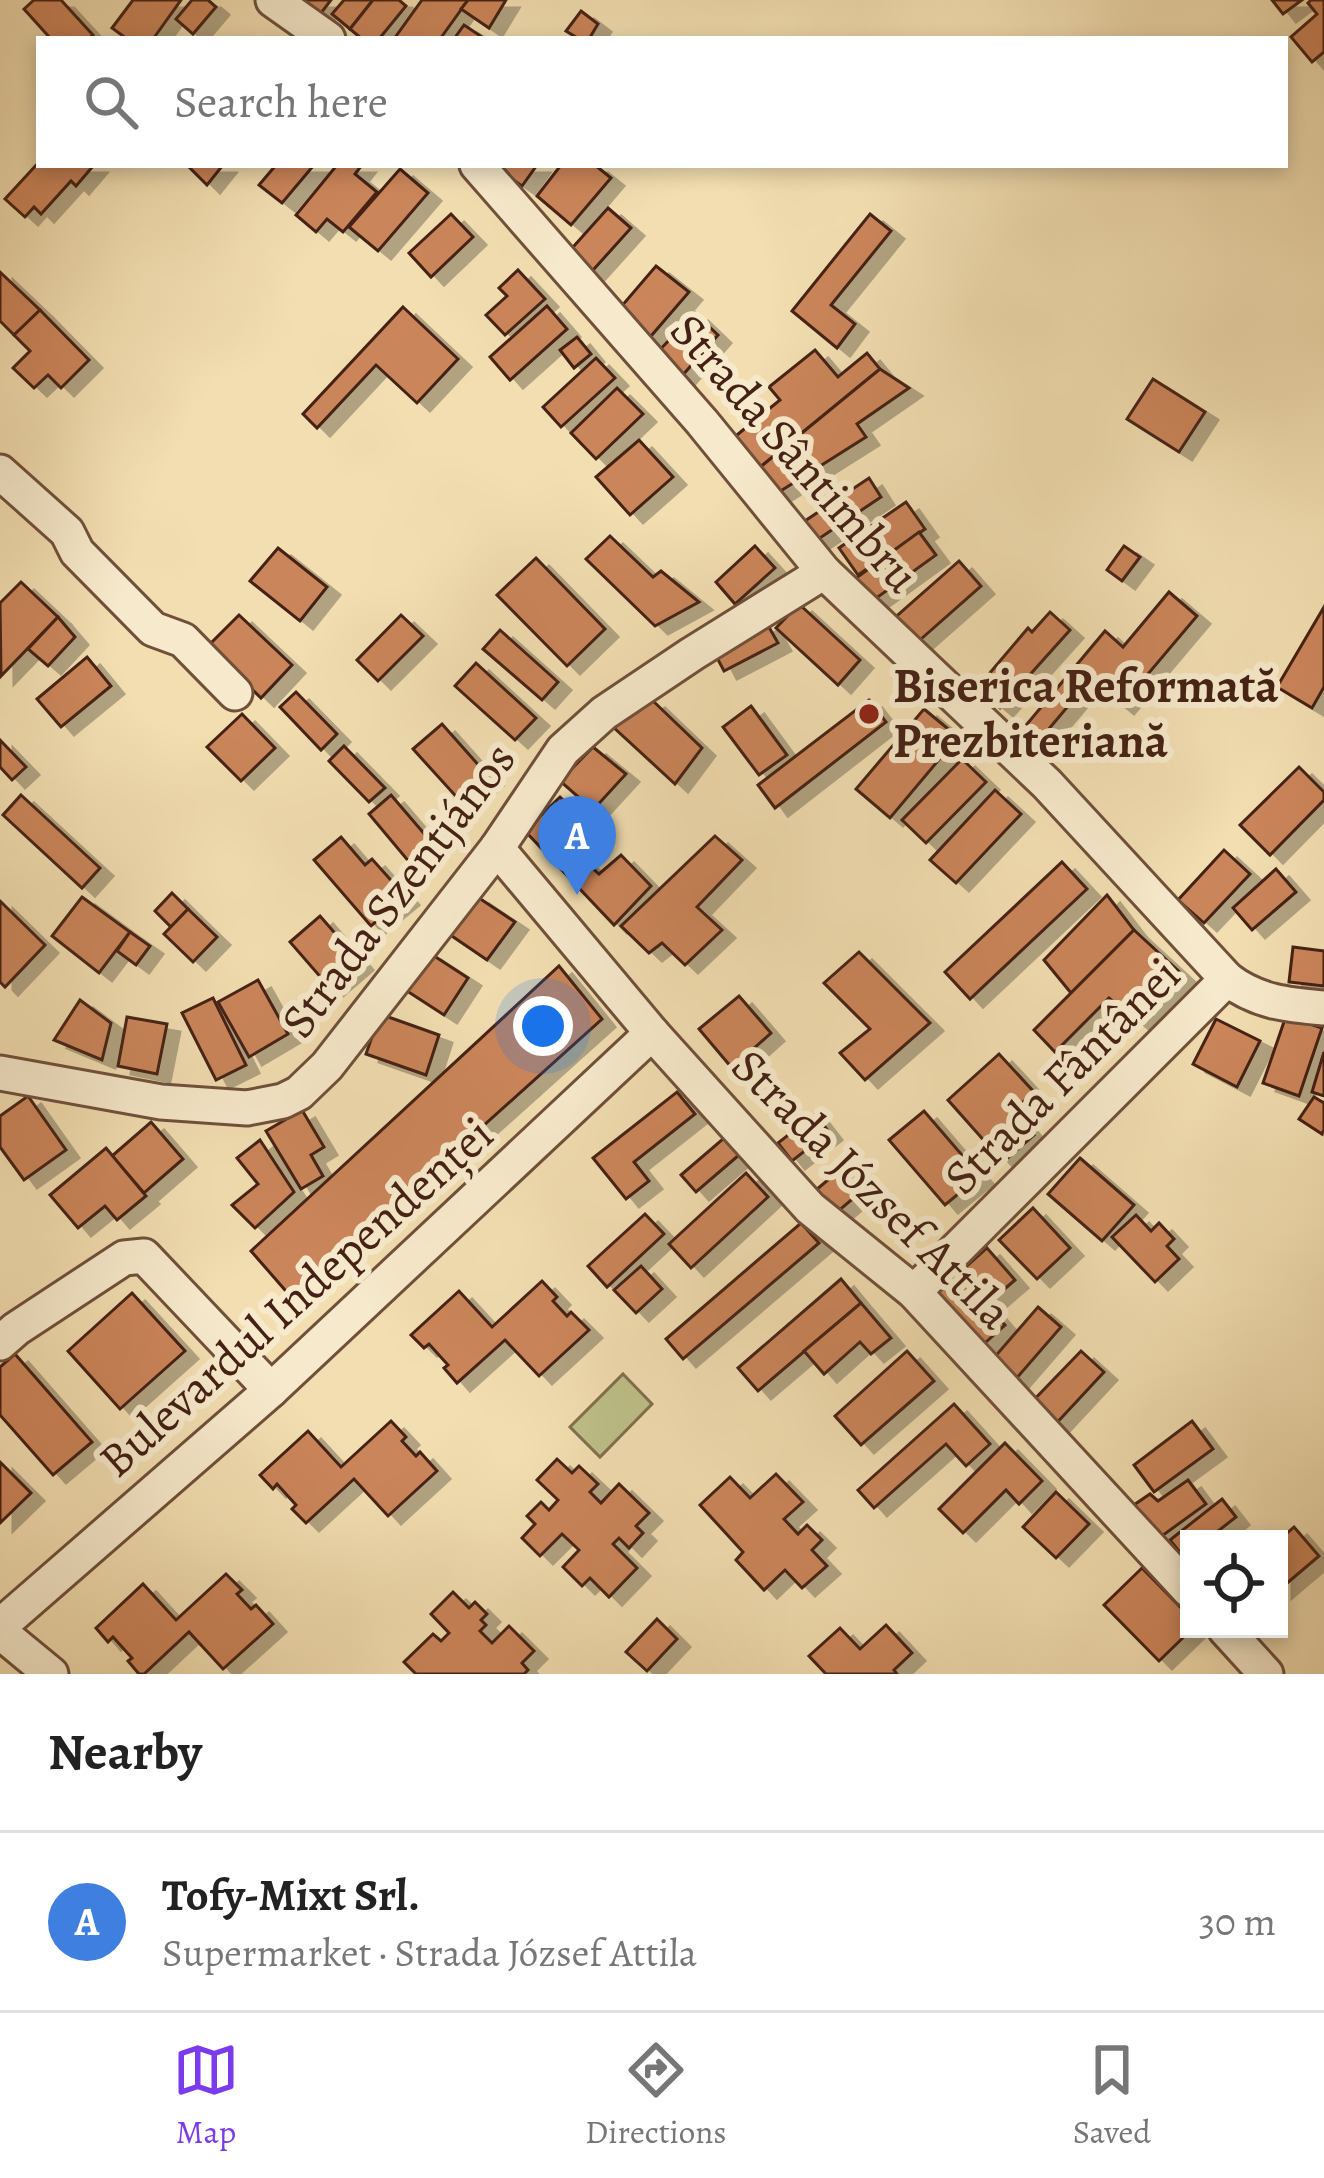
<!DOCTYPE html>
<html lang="en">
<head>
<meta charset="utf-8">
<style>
	:root { --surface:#fff; --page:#f2f2f2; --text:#222; --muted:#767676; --line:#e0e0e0; --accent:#7c3aed }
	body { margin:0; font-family:Alegreya,serif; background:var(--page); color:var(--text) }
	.controls { position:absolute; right:36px; bottom:36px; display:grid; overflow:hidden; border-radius:0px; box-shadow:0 6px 18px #0003 }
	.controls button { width:108px; height:108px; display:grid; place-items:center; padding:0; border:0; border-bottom:3px solid var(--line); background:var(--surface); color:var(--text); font:60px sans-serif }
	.you { position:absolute; left:543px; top:1026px; width:42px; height:42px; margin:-30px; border:9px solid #fff; border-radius:50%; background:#1a73e8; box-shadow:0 0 0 18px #1a73e833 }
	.badge { display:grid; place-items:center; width:78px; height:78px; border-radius:50%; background:var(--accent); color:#fff; font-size:39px; font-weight:700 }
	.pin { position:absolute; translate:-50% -99px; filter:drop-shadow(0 3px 6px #0008) }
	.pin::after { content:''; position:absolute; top:63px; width:42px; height:36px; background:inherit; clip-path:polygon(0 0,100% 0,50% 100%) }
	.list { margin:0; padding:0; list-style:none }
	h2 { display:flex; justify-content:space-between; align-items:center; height:156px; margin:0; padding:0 48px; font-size:51px }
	h2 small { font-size:39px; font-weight:400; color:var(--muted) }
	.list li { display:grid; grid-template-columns:78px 1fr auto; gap:36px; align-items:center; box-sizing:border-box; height:180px; padding:0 48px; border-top:3px solid var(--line) }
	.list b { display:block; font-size:45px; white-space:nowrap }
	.list p { margin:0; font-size:39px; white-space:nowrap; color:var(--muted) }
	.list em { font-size:39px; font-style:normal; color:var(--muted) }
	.icon { flex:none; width:66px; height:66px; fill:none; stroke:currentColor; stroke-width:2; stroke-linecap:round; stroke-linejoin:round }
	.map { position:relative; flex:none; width:1324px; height:1674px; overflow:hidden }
	.search { position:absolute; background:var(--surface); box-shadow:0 6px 18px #0003; left:36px; right:36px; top:36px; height:132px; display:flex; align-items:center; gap:30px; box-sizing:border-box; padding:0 42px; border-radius:0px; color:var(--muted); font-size:45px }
	.sheet { height:336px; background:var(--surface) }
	nav { display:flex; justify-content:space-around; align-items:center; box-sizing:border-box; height:168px; border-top:3px solid var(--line); background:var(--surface); font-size:33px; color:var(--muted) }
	nav a { display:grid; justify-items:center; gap:6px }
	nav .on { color:var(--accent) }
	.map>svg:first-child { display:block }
</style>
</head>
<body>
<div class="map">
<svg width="1324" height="1674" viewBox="0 0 1324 1674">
	<defs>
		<filter id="shadow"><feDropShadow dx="13" dy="8" stdDeviation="0" flood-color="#0004"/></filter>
	</defs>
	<rect width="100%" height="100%" fill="#f2deb1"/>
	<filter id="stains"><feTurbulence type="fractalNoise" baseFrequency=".00167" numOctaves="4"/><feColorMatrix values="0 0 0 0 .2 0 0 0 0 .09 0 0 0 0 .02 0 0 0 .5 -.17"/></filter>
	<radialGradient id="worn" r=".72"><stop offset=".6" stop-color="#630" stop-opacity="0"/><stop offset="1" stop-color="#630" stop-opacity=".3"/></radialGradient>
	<!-- green -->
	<path fill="#bec089" stroke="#81704e" stroke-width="3" d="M 623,1374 L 652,1404 L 600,1457 L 570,1427 Z"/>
	<!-- building -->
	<g fill="#cb855a" stroke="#442114" stroke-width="3" filter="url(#shadow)">
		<path d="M 34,0 L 61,0 L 93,35 L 88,39 L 51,39 L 24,9 Z"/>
		<path d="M 133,0 L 181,0 L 153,39 L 127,39 L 112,28 Z"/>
		<path d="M 192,0 L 208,0 L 216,7 L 193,34 L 176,19 Z"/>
		<path d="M 296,0 L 331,0 L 315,21 Z"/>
		<path d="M 344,0 L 373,0 L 350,29 L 332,14 Z"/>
		<path d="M 373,0 L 399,0 L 406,6 L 379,39 L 362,39 L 350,29 Z"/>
		<path d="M 422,0 L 468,0 L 440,39 L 394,39 Z"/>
		<path d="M 468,0 L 506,0 L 489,28 L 461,9 Z"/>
		<path d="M 1272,0 L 1302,0 L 1283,14 Z"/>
		<path d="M 1311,0 L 1324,0 L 1324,52 L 1312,62 L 1291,37 L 1317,14 L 1308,3 Z"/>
		<path d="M 581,11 L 598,24 L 589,39 L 579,39 L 566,31 Z"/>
		<path d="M 464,25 L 485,39 L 454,39 Z"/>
		<path d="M 39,162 L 39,165 L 94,165 L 76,186 L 71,181 L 41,214 L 34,207 L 25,217 L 5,199 Z"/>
		<path d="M 187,165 L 223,165 L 207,185 Z"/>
		<path d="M 276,165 L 314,165 L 282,203 L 259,185 Z"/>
		<path d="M 337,165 L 362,165 L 355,174 L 377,192 L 343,232 L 327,219 L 316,232 L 296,215 Z"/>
		<path d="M 498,165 L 537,165 L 522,186 L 496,168 Z"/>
		<path d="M 561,165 L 595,165 L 611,178 L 571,225 L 537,196 Z"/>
		<path d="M 400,169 L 428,193 L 378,251 L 349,227 Z"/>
		<path d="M 608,208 L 631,228 L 585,279 L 565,256 Z"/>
		<path d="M 451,214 L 473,237 L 431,277 L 409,253 Z"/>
		<path d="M 870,214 L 891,231 L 831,305 L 855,324 L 837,348 L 792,311 Z"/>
		<path d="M 656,266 L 689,292 L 645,343 L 614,315 Z"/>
		<path d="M 518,270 L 545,299 L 505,335 L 486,315 L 507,296 L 499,288 Z"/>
		<path d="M 0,272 L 40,310 L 14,335 L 0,321 Z"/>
		<path d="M 547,306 L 567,329 L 510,380 L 490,357 Z"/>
		<path d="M 403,307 L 458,359 L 417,403 L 376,365 L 317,428 L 303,414 Z"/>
		<path d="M 40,310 L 89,360 L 61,388 L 48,375 L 34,388 L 13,368 L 30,351 L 14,335 Z"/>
		<path d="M 695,313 L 718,335 L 674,385 L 651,359 Z"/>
		<path d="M 577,337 L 591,354 L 574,368 L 560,350 Z"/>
		<path d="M 815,350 L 838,377 L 867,353 L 880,369 L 753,473 L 727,443 L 780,400 L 769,387 Z"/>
		<path d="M 596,358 L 615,378 L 561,427 L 543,407 Z"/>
		<path d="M 880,369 L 909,388 L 857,424 L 866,437 L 768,499 L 753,473 Z"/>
		<path d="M 1153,379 L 1205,412 L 1179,452 L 1127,419 Z"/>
		<path d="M 617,388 L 643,414 L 596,459 L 571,433 Z"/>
		<path d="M 639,440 L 673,477 L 630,515 L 596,477 Z"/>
		<path d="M 869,478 L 881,497 L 814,542 L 796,527 Z"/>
		<path d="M 906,502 L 925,529 L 858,575 L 839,548 Z"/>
		<path d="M 919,532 L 936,555 L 864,607 L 848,584 Z"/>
		<path d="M 610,536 L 653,577 L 661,571 L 699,602 L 655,626 L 586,559 Z"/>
		<path d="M 755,546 L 775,568 L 735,604 L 716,582 Z"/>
		<path d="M 1124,546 L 1140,557 L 1122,581 L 1107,570 Z"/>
		<path d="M 278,548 L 327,587 L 300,621 L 250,581 Z"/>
		<path d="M 536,558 L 605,629 L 567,666 L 497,595 Z"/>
		<path d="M 959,561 L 981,586 L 912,647 L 890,622 Z"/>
		<path d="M 21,582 L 58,617 L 1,676 L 0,603 Z"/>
		<path d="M 1169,592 L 1197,616 L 1121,706 L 1090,680 L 1042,737 L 1027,724 L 1105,631 L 1123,647 Z"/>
		<path d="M 799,604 L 860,660 L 838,685 L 776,628 Z"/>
		<path d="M 1324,607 L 1324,687 L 1312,708 L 1277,687 Z"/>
		<path d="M 1050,612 L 1070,630 L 1000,708 L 977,688 L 1028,628 L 1032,632 Z"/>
		<path d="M 239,615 L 292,665 L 261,698 L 208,646 Z"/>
		<path d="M 401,615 L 423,636 L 378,681 L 357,660 Z"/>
		<path d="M 58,617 L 75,637 L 48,666 L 28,649 Z"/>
		<path d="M 766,622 L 778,643 L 724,671 L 713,650 Z"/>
		<path d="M 500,630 L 558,682 L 542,700 L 483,649 Z"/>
		<path d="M 87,657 L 111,686 L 61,727 L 37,699 Z"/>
		<path d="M 476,663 L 536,718 L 515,740 L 455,686 Z"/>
		<path d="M 296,692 L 337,734 L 321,750 L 280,707 Z"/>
		<path d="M 652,700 L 702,748 L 675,784 L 612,726 Z"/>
		<path d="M 869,700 L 886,722 L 775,808 L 758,785 Z"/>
		<path d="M 751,706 L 787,755 L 759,775 L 723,727 Z"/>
		<path d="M 924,709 L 958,737 L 890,818 L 856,789 Z"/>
		<path d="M 242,714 L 275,748 L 241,781 L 207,747 Z"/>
		<path d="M 442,724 L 490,778 L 462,803 L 413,749 Z"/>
		<path d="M 0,740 L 26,767 L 12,780 L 0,767 Z"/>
		<path d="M 344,746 L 385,788 L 369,802 L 329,761 Z"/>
		<path d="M 593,747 L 626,774 L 593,810 L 560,781 Z"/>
		<path d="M 962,759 L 986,782 L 926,843 L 902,820 Z"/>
		<path d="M 1299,767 L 1324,792 L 1324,800 L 1270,855 L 1240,825 Z"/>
		<path d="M 995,790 L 1021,814 L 956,883 L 930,860 Z"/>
		<path d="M 21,795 L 100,868 L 82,888 L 3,815 Z"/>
		<path d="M 391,795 L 433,844 L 410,863 L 369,814 Z"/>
		<path d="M 560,797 L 596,832 L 577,854 L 599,874 L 621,855 L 651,886 L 614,925 L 525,831 Z"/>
		<path d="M 715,836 L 742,860 L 697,907 L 722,930 L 685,965 L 662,943 L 649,953 L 621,926 Z"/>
		<path d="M 341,837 L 365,865 L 372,859 L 406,897 L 371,926 L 314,860 Z"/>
		<path d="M 1224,850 L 1250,874 L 1204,923 L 1178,900 Z"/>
		<path d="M 1062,862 L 1087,889 L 970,999 L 945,972 Z"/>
		<path d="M 1276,869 L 1296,892 L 1252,930 L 1233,908 Z"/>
		<path d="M 172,893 L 188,909 L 171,927 L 155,911 Z"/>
		<path d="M 1107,895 L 1134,930 L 1071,993 L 1044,960 Z"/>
		<path d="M 476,896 L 515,922 L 487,960 L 449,934 Z"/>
		<path d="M 82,897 L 130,932 L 99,973 L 52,936 Z"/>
		<path d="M 0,901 L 45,945 L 5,987 L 0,982 Z"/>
		<path d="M 188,909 L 217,937 L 193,962 L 164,934 Z"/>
		<path d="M 320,916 L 360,962 L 330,988 L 290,942 Z"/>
		<path d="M 1134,930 L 1185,977 L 1137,1022 L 1109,998 L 1055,1052 L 1034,1030 Z"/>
		<path d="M 130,932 L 150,946 L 136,965 L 117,951 Z"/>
		<path d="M 1293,947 L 1324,951 L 1324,986 L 1289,982 Z"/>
		<path d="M 428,952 L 468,978 L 444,1015 L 404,989 Z"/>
		<path d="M 859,952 L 930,1023 L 865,1080 L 840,1053 L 870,1029 L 824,983 Z"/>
		<path d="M 559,966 L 602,1019 L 292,1298 L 251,1251 Z"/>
		<path d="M 258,980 L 288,1034 L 249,1057 L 218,1002 Z"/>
		<path d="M 739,996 L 771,1033 L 732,1068 L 699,1029 Z"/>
		<path d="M 213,998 L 246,1065 L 216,1080 L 182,1013 Z"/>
		<path d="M 80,1000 L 111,1023 L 102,1060 L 54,1040 Z"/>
		<path d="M 380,1014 L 439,1035 L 426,1075 L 366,1054 Z"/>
		<path d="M 1286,1016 L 1322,1028 L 1299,1096 L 1263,1083 Z"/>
		<path d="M 127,1017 L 167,1024 L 157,1074 L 118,1066 Z"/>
		<path d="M 1216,1019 L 1260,1041 L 1237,1087 L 1193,1064 Z"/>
		<path d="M 1324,1052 L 1324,1096 L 1312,1092 Z"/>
		<path d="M 999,1054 L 1034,1092 L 1013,1111 L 1034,1135 L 1003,1162 L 948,1100 Z"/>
		<path d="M 677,1092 L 695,1114 L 634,1162 L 649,1181 L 626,1199 L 593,1158 Z"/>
		<path d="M 28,1096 L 66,1150 L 24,1180 L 0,1147 L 0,1116 Z"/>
		<path d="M 1314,1097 L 1324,1103 L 1324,1130 L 1322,1134 L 1299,1119 Z"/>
		<path d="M 302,1110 L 324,1147 L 311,1155 L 323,1176 L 301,1189 L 266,1131 Z"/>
		<path d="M 924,1111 L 980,1176 L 945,1205 L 889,1140 Z"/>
		<path d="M 815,1114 L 829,1132 L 792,1161 L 778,1143 Z"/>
		<path d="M 151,1122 L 183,1159 L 144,1193 L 112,1156 Z"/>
		<path d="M 724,1138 L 739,1155 L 696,1192 L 681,1175 Z"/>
		<path d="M 260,1140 L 294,1192 L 255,1228 L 232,1205 L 258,1184 L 237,1158 Z"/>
		<path d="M 106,1148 L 146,1196 L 117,1220 L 105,1206 L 78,1228 L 50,1195 Z"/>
		<path d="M 1080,1158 L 1134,1205 L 1102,1241 L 1048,1194 Z"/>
		<path d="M 849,1162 L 869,1185 L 836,1213 L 816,1190 Z"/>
		<path d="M 746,1173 L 768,1197 L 691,1268 L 669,1244 Z"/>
		<path d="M 1033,1208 L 1070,1248 L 1037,1279 L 999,1240 Z"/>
		<path d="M 645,1214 L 664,1234 L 607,1287 L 588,1266 Z"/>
		<path d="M 1136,1215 L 1151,1231 L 1159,1223 L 1174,1239 L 1167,1246 L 1179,1259 L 1155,1282 L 1112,1237 Z"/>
		<path d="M 801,1223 L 819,1243 L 683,1359 L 666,1339 Z"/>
		<path d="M 987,1248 L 1015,1280 L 987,1304 L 1005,1325 L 977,1350 L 931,1298 Z"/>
		<path d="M 641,1266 L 662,1289 L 636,1313 L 614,1290 Z"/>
		<path d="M 841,1279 L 861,1303 L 758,1391 L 738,1368 Z"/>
		<path d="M 542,1281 L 557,1297 L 553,1301 L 567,1316 L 571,1312 L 589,1330 L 539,1376 L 505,1340 L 457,1383 L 444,1368 L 448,1365 L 429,1344 L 424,1348 L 411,1335 L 459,1291 L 492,1327 Z"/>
		<path d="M 132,1293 L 185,1351 L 120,1409 L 68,1351 Z"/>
		<path d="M 861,1303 L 891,1338 L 871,1354 L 860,1342 L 824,1374 L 804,1351 Z"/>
		<path d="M 1038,1307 L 1061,1327 L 1009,1387 L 986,1367 Z"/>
		<path d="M 907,1351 L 934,1381 L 861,1445 L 835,1416 Z"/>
		<path d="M 1081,1351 L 1104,1372 L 1052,1428 L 1028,1406 Z"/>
		<path d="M 15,1354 L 92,1442 L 53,1475 L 0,1415 L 0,1367 Z"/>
		<path d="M 954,1404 L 990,1444 L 966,1466 L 946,1444 L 874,1508 L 858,1490 Z"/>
		<path d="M 391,1421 L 406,1437 L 402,1441 L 416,1456 L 420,1452 L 437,1471 L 388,1516 L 354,1479 L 306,1523 L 292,1509 L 296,1505 L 277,1484 L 273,1489 L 260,1475 L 308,1431 L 341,1467 Z"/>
		<path d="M 1192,1421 L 1213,1449 L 1154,1492 L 1134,1465 Z"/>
		<path d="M 1005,1443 L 1042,1481 L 1019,1504 L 1006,1490 L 963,1533 L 939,1509 Z"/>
		<path d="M 557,1459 L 572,1473 L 579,1466 L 598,1484 L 590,1492 L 601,1503 L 619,1484 L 649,1513 L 636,1526 L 643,1533 L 629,1548 L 619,1538 L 613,1544 L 637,1568 L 609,1597 L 590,1578 L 582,1586 L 563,1567 L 579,1550 L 562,1534 L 540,1556 L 522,1538 L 535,1524 L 527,1516 L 541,1502 L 549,1510 L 558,1500 L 537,1480 Z"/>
		<path d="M 0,1462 L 31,1493 L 0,1523 Z"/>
		<path d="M 776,1474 L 803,1502 L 784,1519 L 798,1534 L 807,1525 L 822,1540 L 812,1550 L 827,1566 L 802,1588 L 785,1570 L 764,1590 L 736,1560 L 743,1552 L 700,1505 L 730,1477 L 750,1498 Z"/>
		<path d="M 1188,1480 L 1206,1504 L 1155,1541 L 1131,1507 L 1150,1494 L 1158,1501 Z"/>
		<path d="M 1056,1492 L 1089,1524 L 1056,1558 L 1023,1527 Z"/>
		<path d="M 1222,1499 L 1236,1517 L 1213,1535 L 1216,1539 L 1189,1539 L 1189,1564 L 1170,1540 Z"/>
		<path d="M 1294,1527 L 1319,1556 L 1279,1590 L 1279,1540 Z"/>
		<path d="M 1142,1568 L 1189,1616 L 1189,1629 L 1192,1629 L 1159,1661 L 1104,1605 Z"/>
		<path d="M 226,1574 L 242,1590 L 237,1594 L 251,1609 L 256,1605 L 273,1624 L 223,1669 L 189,1632 L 144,1674 L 139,1674 L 128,1661 L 132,1658 L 113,1637 L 108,1642 L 96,1628 L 143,1584 L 176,1620 Z"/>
		<path d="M 453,1592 L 469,1608 L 475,1602 L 487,1614 L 481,1620 L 486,1625 L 480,1631 L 492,1643 L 509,1626 L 534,1651 L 522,1663 L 528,1670 L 524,1674 L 416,1674 L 404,1662 L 433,1634 L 441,1641 L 449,1633 L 431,1614 Z"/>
		<path d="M 657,1619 L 677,1639 L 647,1671 L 626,1652 Z"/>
		<path d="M 886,1625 L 912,1653 L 894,1670 L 897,1674 L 826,1674 L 809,1656 L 840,1628 L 860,1649 Z"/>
	</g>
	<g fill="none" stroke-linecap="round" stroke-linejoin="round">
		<defs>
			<g id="minor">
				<path d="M 273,0 L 328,39"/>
				<path d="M 477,165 L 702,422 L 824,572 L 1047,784 L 1227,979 C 1257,1002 1287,1005 1324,1008"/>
				<path d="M 0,472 L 67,532 L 77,552 L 153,629 L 183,640 L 235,693"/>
				<path d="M 497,848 L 652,1033 L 810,1208 L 914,1292 L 1189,1590"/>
				<path d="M 0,1073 L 161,1102 L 247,1108 L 283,1101 L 299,1093 L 327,1066 L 497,848 L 563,750 L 604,713 L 692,654 L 824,572"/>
				<path d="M 914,1292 L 1227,979"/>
				<path d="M 0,1343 L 16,1329 L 124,1258 L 144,1256 L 271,1390"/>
				<path d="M 0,1626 L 271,1390 L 652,1033"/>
				<path d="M 1225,1629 L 1266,1674"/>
				<path d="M 0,1632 L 51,1674"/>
			</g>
		</defs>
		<!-- minor casing -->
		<use href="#minor" stroke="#70503b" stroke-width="39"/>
		<!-- minor -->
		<use href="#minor" stroke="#f7eacc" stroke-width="33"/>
	</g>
	<!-- markers -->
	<circle fill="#8f2418" stroke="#f7eacc" stroke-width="4.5" cx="869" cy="714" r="12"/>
	<g text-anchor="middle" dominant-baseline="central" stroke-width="12" stroke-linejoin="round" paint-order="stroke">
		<!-- street labels -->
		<g font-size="48" fill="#442114" stroke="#f7eacc">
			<text transform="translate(795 453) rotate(49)">Strada Sântimbru</text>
			<text transform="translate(398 890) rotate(-53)">Strada Szentjános</text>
			<text transform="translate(1062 1076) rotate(-45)">Strada Fântânei</text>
			<text transform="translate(872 1189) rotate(45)">Strada József Attila</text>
			<text transform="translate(296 1297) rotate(-42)">Bulevardul Independenței</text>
		</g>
		<!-- poi labels -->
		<g font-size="48" font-weight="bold" fill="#442114" stroke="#f7eacc" text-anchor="start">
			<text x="893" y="686">Biserica Reformată<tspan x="893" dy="55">Prezbiteriană</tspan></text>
		</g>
	</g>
	<rect width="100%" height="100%" filter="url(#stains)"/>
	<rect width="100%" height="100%" fill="url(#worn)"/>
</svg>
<div class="controls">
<button><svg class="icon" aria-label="locate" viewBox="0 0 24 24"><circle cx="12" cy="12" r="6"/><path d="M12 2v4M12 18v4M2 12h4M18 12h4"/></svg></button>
</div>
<div class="you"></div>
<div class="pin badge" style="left:577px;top:895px;background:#3f7fe0">A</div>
<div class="search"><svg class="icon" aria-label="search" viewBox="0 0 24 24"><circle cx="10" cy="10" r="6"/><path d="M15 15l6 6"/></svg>Search here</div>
</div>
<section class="sheet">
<h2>Nearby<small></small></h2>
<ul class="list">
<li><span class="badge" style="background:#3f7fe0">A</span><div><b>Tofy-Mixt Srl.</b><p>Supermarket · Strada József Attila</p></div><em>30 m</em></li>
</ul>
</section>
<nav>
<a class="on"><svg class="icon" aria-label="map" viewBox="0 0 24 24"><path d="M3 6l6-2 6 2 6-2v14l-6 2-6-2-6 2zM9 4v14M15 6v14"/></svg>Map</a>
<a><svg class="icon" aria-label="directions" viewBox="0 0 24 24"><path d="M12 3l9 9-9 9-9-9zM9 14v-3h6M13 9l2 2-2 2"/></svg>Directions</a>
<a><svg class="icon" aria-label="saved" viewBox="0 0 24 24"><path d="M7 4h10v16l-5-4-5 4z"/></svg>Saved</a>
</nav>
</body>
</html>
